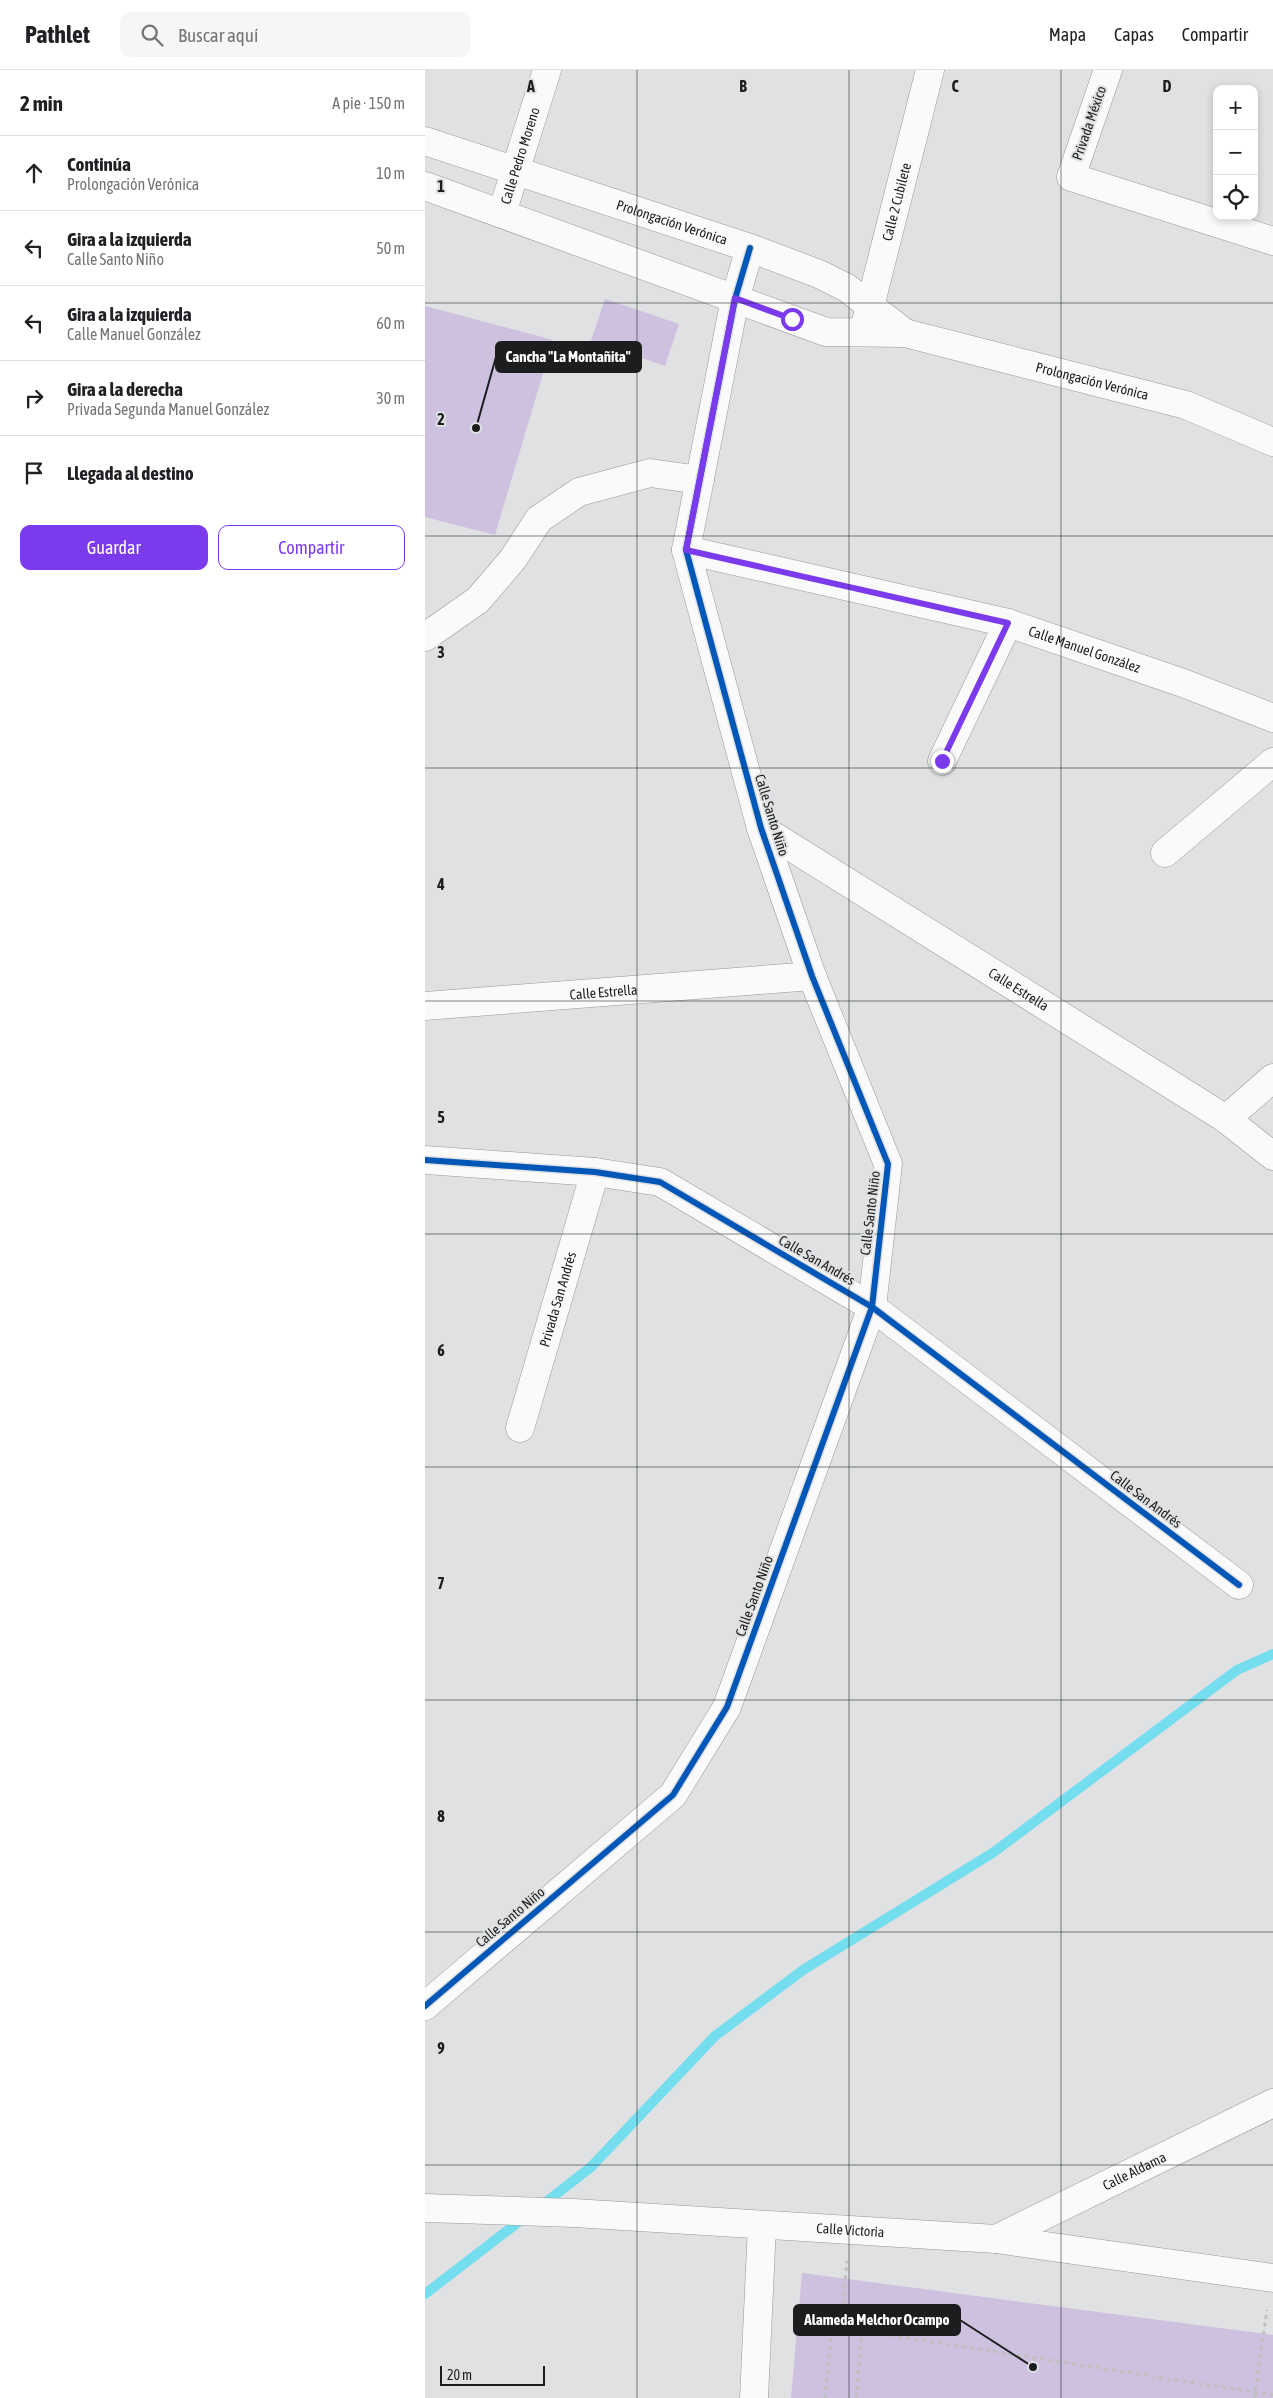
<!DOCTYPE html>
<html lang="es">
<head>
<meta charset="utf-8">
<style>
	:root { --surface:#fff; --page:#f6f6f6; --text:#202124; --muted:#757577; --line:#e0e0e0; --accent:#7c3aed }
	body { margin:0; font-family:"Asap Condensed",sans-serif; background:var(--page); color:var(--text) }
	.controls { position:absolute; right:15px; top:15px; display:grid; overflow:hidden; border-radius:10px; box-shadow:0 2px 8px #0003 }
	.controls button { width:45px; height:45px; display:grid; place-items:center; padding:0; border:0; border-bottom:1px solid var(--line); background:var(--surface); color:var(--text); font:25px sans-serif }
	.scale { position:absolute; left:15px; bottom:12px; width:105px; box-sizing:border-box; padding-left:5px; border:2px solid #1c1d1e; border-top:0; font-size:14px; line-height:18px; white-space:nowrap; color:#1c1d1e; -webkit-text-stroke:4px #dfe1e3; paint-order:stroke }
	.stop { position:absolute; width:15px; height:15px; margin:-11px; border:4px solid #7c3aed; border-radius:50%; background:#fff }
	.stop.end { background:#7c3aed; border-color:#fff; box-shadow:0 1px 5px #0008 }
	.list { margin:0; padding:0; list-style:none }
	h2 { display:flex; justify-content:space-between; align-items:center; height:65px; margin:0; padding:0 20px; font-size:21px }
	h2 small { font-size:16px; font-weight:400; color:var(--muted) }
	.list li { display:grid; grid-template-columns:32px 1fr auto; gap:15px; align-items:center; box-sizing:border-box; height:75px; padding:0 20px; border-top:1px solid var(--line) }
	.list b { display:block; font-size:19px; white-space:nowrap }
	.list p { margin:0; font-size:16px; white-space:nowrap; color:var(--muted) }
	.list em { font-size:16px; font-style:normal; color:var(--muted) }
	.actions { display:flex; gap:10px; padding:15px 20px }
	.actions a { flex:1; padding:11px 0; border:1px solid var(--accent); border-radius:10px; text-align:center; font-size:18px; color:var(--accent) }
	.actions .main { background:var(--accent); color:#fff }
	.icon { flex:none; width:28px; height:28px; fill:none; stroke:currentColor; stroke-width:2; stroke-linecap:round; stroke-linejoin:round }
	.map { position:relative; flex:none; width:848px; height:2328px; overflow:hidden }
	header { display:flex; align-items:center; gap:30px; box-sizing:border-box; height:70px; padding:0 25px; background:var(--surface); border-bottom:1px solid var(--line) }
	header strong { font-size:24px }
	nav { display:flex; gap:28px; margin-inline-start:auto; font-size:18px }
	.search { width:350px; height:45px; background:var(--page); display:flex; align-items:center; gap:12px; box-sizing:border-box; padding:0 18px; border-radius:10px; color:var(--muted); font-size:19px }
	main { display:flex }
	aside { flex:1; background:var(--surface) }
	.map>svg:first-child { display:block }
</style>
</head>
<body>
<header>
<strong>Pathlet</strong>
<div class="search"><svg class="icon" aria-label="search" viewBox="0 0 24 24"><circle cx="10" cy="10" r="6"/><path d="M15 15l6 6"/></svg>Buscar aquí</div>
<nav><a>Mapa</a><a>Capas</a><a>Compartir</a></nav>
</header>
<main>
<aside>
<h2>2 min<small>A pie · 150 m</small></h2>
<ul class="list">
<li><svg class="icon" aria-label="ahead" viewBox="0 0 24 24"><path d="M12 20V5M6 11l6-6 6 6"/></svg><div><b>Continúa</b><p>Prolongación Verónica</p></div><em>10 m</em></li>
<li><svg class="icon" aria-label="left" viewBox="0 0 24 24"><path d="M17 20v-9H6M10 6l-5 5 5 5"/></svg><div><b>Gira a la izquierda</b><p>Calle Santo Niño</p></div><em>50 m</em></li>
<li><svg class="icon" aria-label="left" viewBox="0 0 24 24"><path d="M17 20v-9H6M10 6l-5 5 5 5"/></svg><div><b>Gira a la izquierda</b><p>Calle Manuel González</p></div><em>60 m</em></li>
<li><svg class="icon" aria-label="right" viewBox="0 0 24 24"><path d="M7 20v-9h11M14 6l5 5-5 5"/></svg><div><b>Gira a la derecha</b><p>Privada Segunda Manuel González</p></div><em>30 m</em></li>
<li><svg class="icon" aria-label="arrive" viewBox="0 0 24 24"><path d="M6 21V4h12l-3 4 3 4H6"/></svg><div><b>Llegada al destino</b></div></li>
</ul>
<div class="actions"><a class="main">Guardar</a><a>Compartir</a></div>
</aside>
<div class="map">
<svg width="848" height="2328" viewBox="0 0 848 2328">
	<rect width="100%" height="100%" fill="#e0e1e2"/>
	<!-- green -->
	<g fill="#cec1df">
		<path d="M 180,229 L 254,254 L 240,296 L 166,271 Z"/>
		<path d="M 0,236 L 128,270 L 70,465 L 0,447 Z"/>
		<path d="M 377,2203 L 848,2265 L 848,2328 L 366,2328 Z"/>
	</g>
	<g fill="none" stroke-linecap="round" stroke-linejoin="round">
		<!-- stream -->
		<g stroke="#74deee" stroke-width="10">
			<path d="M 116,2136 L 166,2097 L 290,1966 L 378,1900 L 569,1782 L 812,1600 L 848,1584"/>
			<path d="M 0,2224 L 100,2147"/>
		</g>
		<defs>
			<g id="minor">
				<path d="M 683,0 L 646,107 L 848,171"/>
				<path id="s1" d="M 0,71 L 325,178 L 394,204 L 422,218 L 480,263"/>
				<path id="s2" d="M 0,116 L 401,262 L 480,263 L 761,335 L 848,372"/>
				<path id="s3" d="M 77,143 L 122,0"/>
				<path id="s4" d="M 441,252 L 505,0"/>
				<path id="s5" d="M 261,480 L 583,553 L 758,613 L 848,648"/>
				<path d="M 0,567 L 53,530 L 88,489 L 114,449 L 154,422 L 225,403 L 275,410"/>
				<path d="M 517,691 L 583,553"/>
				<path id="s6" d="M 336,758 L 801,1049 L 848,1086"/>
				<path d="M 740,783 L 848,692"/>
				<path id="s7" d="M 0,936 L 387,906"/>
				<path d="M 801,1049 L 848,1008"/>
				<path d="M 0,1090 L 170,1102 L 235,1112 L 447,1237 L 814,1515"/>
				<path id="s8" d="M 95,1358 L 170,1102"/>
				<path d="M 0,1936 L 248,1725 L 302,1637 L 447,1237 L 463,1094 L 387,906 L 336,758 L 261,480 L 310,229 L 325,178"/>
				<path id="s9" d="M 0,2138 L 149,2143 L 571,2169 L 848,2208"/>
				<path id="s10" d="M 571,2169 L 848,2033"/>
				<path d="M 329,2328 L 337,2156"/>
			</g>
		</defs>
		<!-- minor casing -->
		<use href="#minor" stroke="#979899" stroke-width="29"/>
		<!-- path -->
		<g stroke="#c0c0c1" stroke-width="3" stroke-dasharray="4 4" stroke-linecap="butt">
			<path d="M 416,2257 L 422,2191"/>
			<path d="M 400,2328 L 407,2256 L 437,2261"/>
			<path d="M 431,2328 L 437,2261 L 848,2325"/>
			<path d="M 829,2328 L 842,2240"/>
		</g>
		<!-- minor -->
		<use href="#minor" stroke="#fafafb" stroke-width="28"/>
		<defs>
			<g id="cycleway">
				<path d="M 0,1090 L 170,1102 L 235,1112 L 447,1237 L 814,1515"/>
				<path d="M 0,1936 L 248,1725 L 302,1637 L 447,1237 L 463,1094 L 387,906 L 336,758 L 261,480 L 310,229 L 325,178"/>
			</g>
		</defs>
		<!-- cycleway casing -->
		<use href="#cycleway" stroke="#dfe1e3" stroke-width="9"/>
		<!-- cycleway -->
		<use href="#cycleway" stroke="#0057b8" stroke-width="6"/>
	</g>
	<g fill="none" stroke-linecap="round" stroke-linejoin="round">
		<!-- route -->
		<path stroke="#7c3aed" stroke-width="6" d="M 367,249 L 310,228 L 261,480 L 583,553 L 517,691"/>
	</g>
	<!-- grid -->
	<path fill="none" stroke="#1c1d1e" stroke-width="1" stroke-opacity="0.55" d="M 212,0 L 212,2328M 424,0 L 424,2328M 636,0 L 636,2328M 0,233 L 848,233M 0,466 L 848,466M 0,698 L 848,698M 0,931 L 848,931M 0,1164 L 848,1164M 0,1397 L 848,1397M 0,1630 L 848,1630M 0,1862 L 848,1862M 0,2095 L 848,2095"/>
	<g text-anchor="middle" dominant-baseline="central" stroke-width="4" stroke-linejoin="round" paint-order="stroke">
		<!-- street labels -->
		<g font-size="14" fill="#1c1d1e" stroke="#dfe1e3">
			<text transform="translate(664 53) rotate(-71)">Privada México</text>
			<text stroke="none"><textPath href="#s3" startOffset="60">Calle Pedro Moreno</textPath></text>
			<text stroke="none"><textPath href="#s4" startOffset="124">Calle 2 Cubilete</textPath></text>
			<text stroke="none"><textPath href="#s1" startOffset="260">Prolongación Verónica</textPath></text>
			<text stroke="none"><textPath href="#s2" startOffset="699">Prolongación Verónica</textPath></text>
			<text stroke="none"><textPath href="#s5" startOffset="411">Calle Manuel González</textPath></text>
			<text transform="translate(347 745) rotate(73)">Calle Santo Niño</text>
			<text stroke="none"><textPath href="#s6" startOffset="304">Calle Estrella</textPath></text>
			<text stroke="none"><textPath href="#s7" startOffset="179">Calle Estrella</textPath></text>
			<text transform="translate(445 1143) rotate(-83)">Calle Santo Niño</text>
			<text transform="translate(392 1190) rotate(30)">Calle San Andrés</text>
			<text stroke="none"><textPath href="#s8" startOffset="134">Privada San Andrés</textPath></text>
			<text transform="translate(721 1429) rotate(37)">Calle San Andrés</text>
			<text transform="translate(329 1526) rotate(-70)">Calle Santo Niño</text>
			<text transform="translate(85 1847) rotate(-40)">Calle Santo Niño</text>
			<text stroke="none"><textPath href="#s10" startOffset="154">Calle Aldama</textPath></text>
			<text stroke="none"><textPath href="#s9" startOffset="426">Calle Victoria</textPath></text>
		</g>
	</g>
	<g font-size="16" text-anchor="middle" font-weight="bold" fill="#1c1d1e" stroke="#dfe1e3" stroke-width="4" stroke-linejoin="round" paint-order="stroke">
		<text x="106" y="22">A</text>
		<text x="318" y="22">B</text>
		<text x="530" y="22">C</text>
		<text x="742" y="22">D</text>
		<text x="16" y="122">1</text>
		<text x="16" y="355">2</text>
		<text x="16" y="588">3</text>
		<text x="16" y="820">4</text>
		<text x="16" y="1053">5</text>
		<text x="16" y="1286">6</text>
		<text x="16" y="1519">7</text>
		<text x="16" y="1752">8</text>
		<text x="16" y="1984">9</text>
	</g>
	<!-- callouts -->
	<path fill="none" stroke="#1c1d1e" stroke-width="2" d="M51 358L71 287M608 2297L535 2250"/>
	<g fill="#1c1d1e" stroke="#dfe1e3" stroke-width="2">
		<circle cx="51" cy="358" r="5"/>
		<circle cx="608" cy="2297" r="5"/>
	</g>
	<g fill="#1c1d1e" stroke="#1c1d1e" stroke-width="2">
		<rect x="71" y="272" width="145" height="30" rx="5"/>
		<rect x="369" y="2235" width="166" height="30" rx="5"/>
	</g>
	<g font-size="15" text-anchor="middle" font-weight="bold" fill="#fff">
		<text x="143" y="292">Cancha "La Montañita"</text>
		<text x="452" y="2255">Alameda Melchor Ocampo</text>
	</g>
</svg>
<div class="controls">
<button>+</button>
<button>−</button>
<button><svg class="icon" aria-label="locate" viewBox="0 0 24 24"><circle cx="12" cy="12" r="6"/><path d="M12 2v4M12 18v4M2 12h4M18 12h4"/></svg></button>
</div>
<div class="scale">20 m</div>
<div class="stop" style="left:367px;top:249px"></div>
<div class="stop end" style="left:517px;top:691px"></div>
</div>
</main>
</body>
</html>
